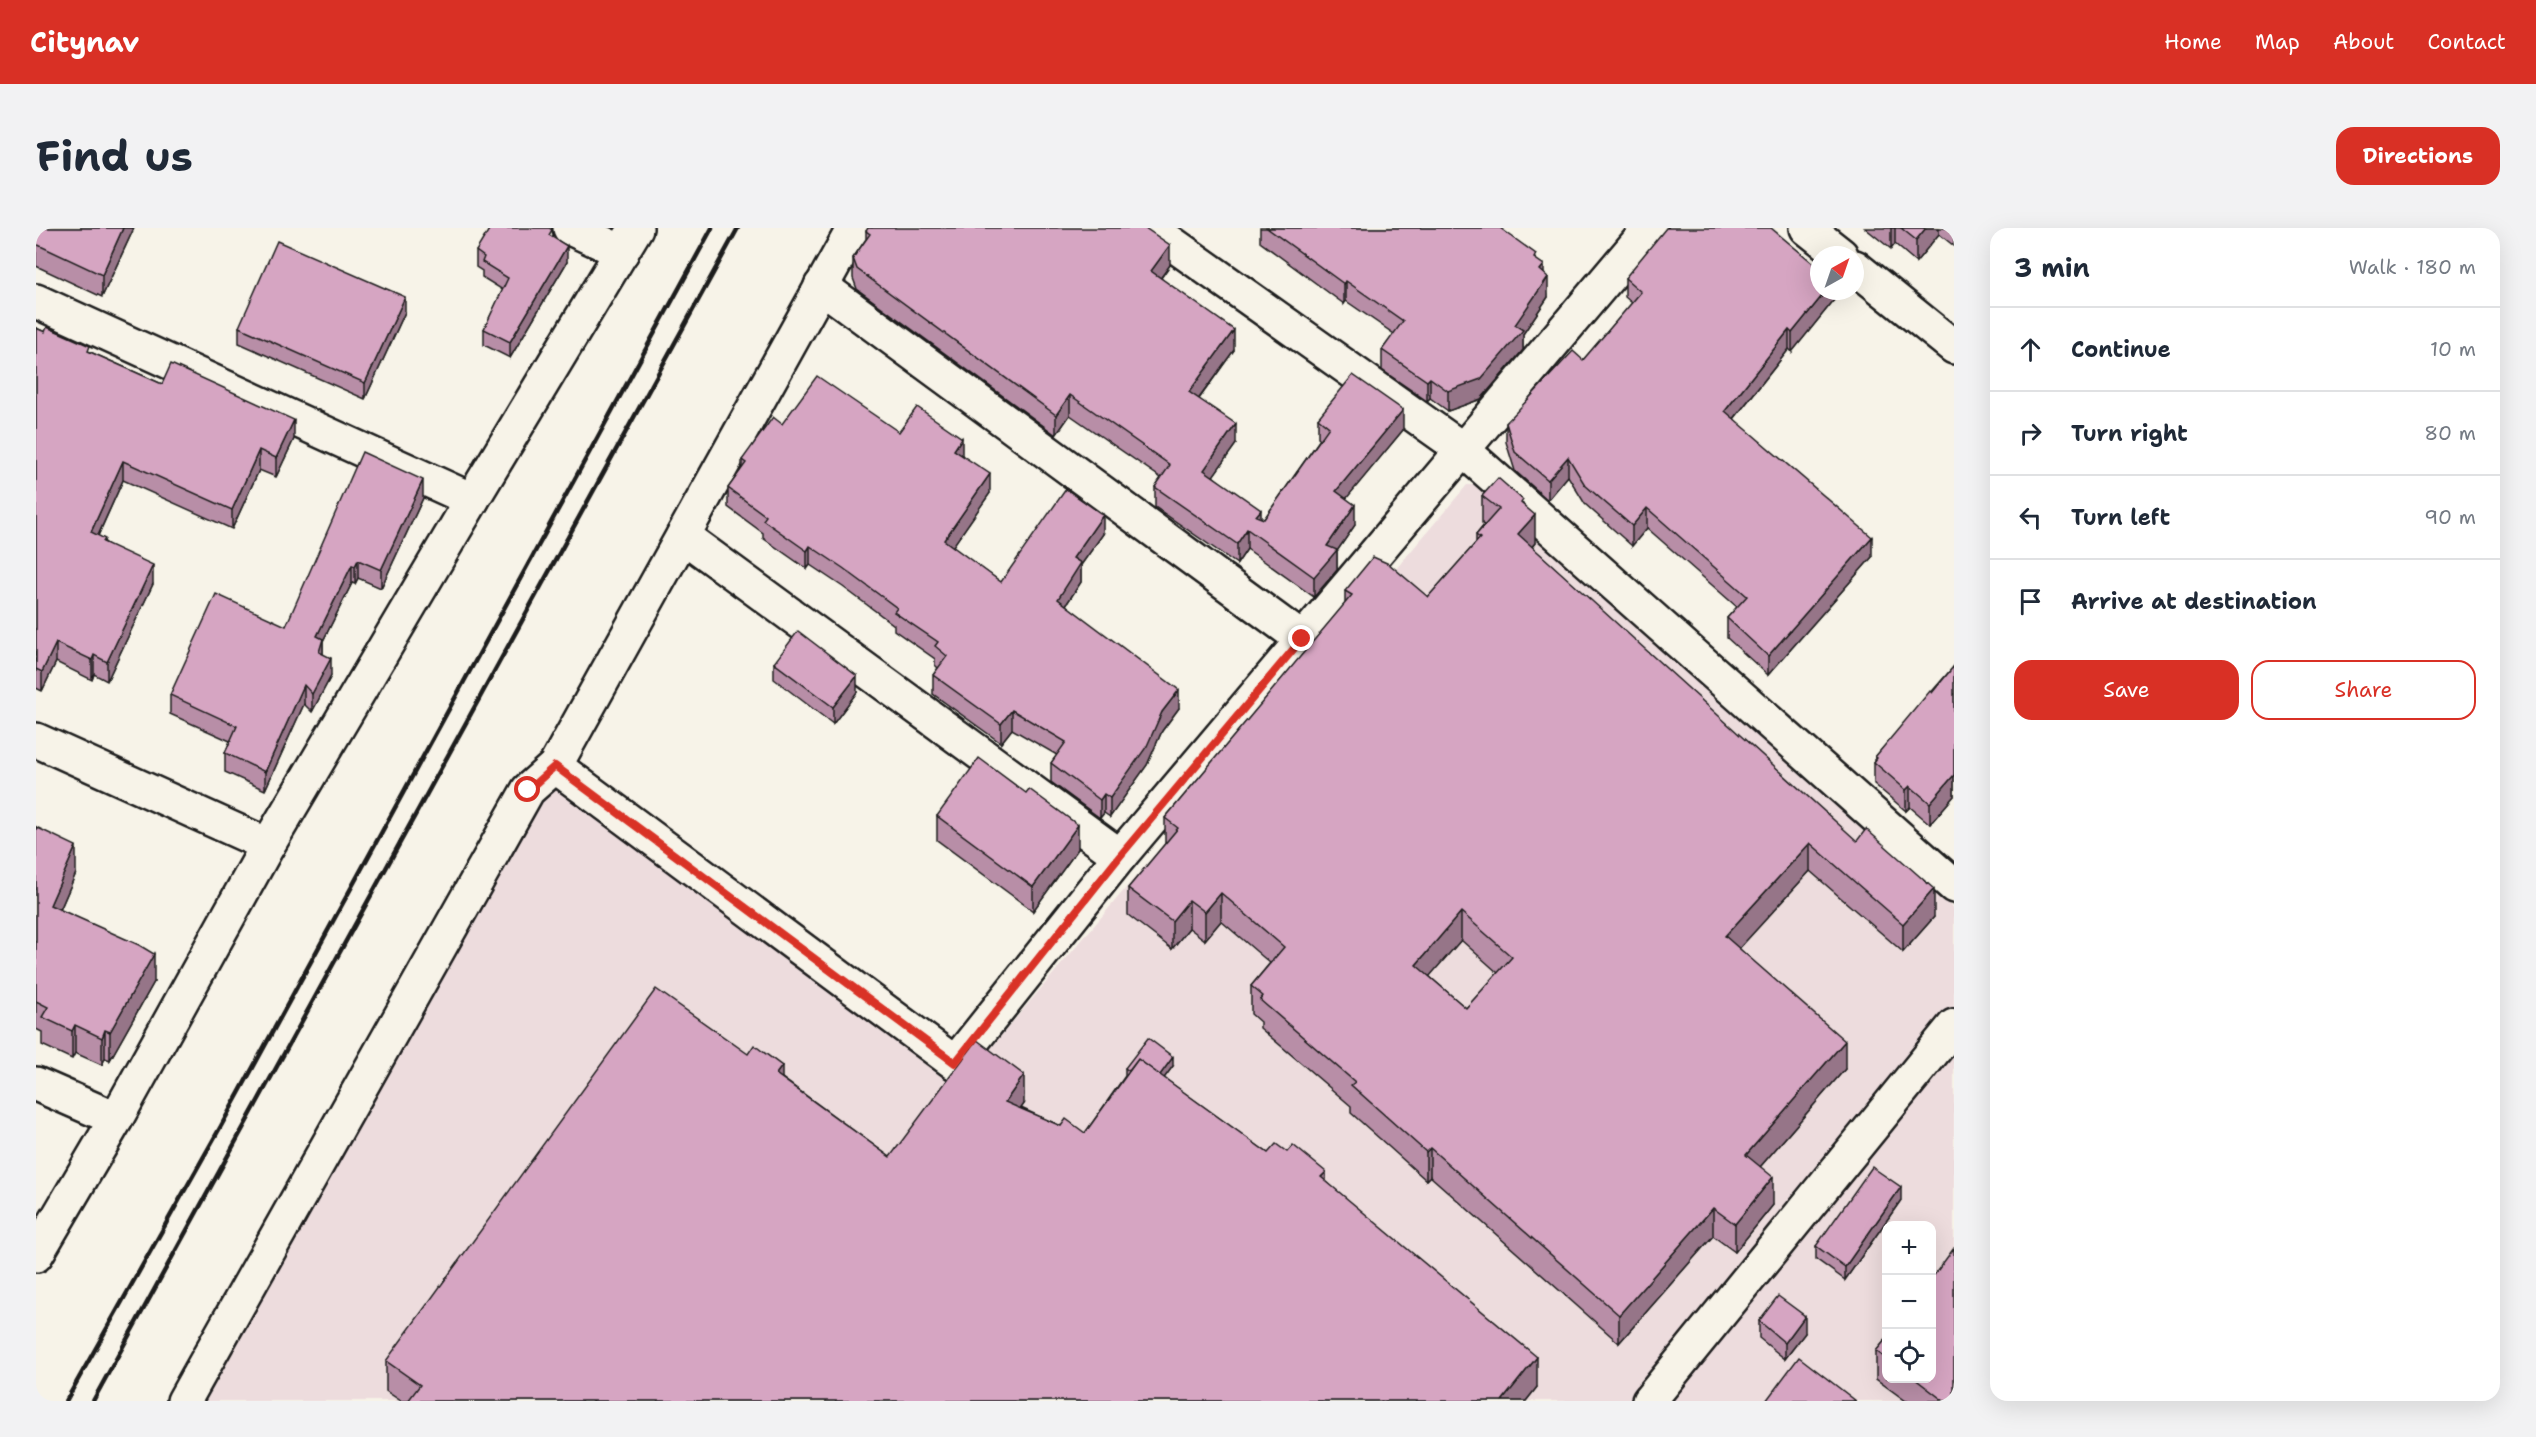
<!DOCTYPE html>
<html lang="en">
<head>
<meta charset="utf-8">
<style>
	:root { --surface:#fff; --page:#f2f2f3; --text:#1f2937; --muted:#747a83; --line:#e0e1e3; --accent:#d93025 }
	body { margin:0; font-family:"Shantell Sans",sans-serif; background:var(--page); color:var(--text) }
	.controls { position:absolute; right:18px; bottom:18px; display:grid; overflow:hidden; border-radius:12px; box-shadow:0 6px 24px #0002 }
	.controls button { width:54px; height:54px; display:grid; place-items:center; padding:0; border:0; border-bottom:2px solid var(--line); background:var(--surface); color:var(--text); font:30px sans-serif }
	.compass { position:absolute; left:1774px; top:18px; width:54px; height:54px; border-radius:50%; background:var(--surface); box-shadow:0 6px 24px #0002; rotate:40deg }
	.stop { position:absolute; width:18px; height:18px; margin:-14px; border:4px solid #d93025; border-radius:50%; background:#fff }
	.stop.end { background:#d93025; border-color:#fff; box-shadow:0 2px 6px #0008 }
	.list { margin:0; padding:0; list-style:none }
	h2 { display:flex; justify-content:space-between; align-items:center; height:78px; margin:0; padding:0 24px; font-size:26px }
	h2 small { font-size:20px; font-weight:400; color:var(--muted) }
	.list li { display:grid; grid-template-columns:39px 1fr auto; gap:18px; align-items:center; box-sizing:border-box; height:84px; padding:0 24px; border-top:2px solid var(--line) }
	.list b { display:block; font-size:22px; white-space:nowrap }
	.list em { font-size:20px; font-style:normal; color:var(--muted) }
	.actions { display:flex; gap:12px; padding:18px 24px }
	.actions a { flex:1; padding:14px 0; border:2px solid var(--accent); border-radius:18px; text-align:center; font-size:21px; color:var(--accent) }
	.actions .main { background:var(--accent); color:#fff }
	.icon { flex:none; width:33px; height:33px; fill:none; stroke:currentColor; stroke-width:2; stroke-linecap:round; stroke-linejoin:round }
	.map { position:relative; flex:none; width:1918px; height:1173px; overflow:hidden; border-radius:18px }
	header { display:flex; align-items:center; gap:36px; box-sizing:border-box; height:84px; padding:0 30px; background:var(--accent); color:#fff }
	header strong { font-size:28px }
	nav { display:flex; gap:33px; margin-inline-start:auto; font-size:21px }
	.intro { display:flex; align-items:center; justify-content:space-between; box-sizing:border-box; height:144px; padding:0 36px }
	h1 { margin:0; font-size:42px }
	.button { padding:15px 27px; border-radius:18px; background:var(--accent); color:#fff; font-size:21px; font-weight:700 }
	main { display:flex; gap:36px; padding:0 36px }
	aside { flex:1; background:var(--surface); border-radius:18px; box-shadow:0 6px 24px #0002 }
	.map>svg:first-child { display:block }
</style>
</head>
<body>
<header>
<strong>Citynav</strong>
<nav><a>Home</a><a>Map</a><a>About</a><a>Contact</a></nav>
</header>
<div class="intro"><h1>Find us</h1><a class="button">Directions</a></div>
<main>
<div class="map">
<svg width="1918" height="1173" viewBox="0 0 1918 1173">
	<rect width="100%" height="100%" fill="#f7f3e8"/>
	<filter id="ink" filterUnits="userSpaceOnUse"><feTurbulence type="fractalNoise" baseFrequency=".0167" numOctaves="2"/><feDisplacementMap in="SourceGraphic" scale="12" xChannelSelector="R" yChannelSelector="G"/><feConvolveMatrix kernelMatrix="1 2 1 2 8 2 1 2 1" color-interpolation-filters="sRGB"/></filter>
	<g filter="url(#ink)">
		<!-- built -->
		<path fill="#eddcdd" fill-rule="evenodd" d="M 1431,257 L 1444,257 L 1918,681 L 1918,1173 L 169,1173 L 504,568 L 525,560 L 930,849 ZM 1850,998 L 1896,998 L 1896,1150 L 1850,1150 Z"/>
		<g fill="none" stroke-linecap="round" stroke-linejoin="round">
			<defs>
				<g id="minor">
					<path d="M 534,0 L 586,24"/>
					<path d="M 1114,0 L 1426,221 L 1918,658"/>
					<path d="M 785,58 L 1266,411"/>
					<path d="M 0,73 L 436,272"/>
					<path d="M 647,308 L 1084,628"/>
					<path d="M 519,538 L 919,835 L 1084,628 L 1614,0"/>
					<path d="M 0,856 L 80,891"/>
					<path d="M 0,1027 L 80,891 L 232,617 L 436,272 L 600,0"/>
					<path d="M 148,1173 L 492,562 L 519,538 L 818,0"/>
					<path d="M 1613,1173 L 1918,798"/>
				</g>
				<g id="tertiary">
					<path d="M 1771,0 L 1805,27"/>
					<path d="M 1819,39 L 1918,119"/>
					<path d="M 0,512 L 232,617"/>
				</g>
			</defs>
			<!-- minor casing -->
			<use href="#minor" stroke="#1c1c1c" stroke-width="38"/>
			<!-- tertiary casing -->
			<use href="#tertiary" stroke="#1c1c1c" stroke-width="38"/>
			<!-- minor -->
			<use href="#minor" stroke="#f7f3e8" stroke-width="33"/>
			<!-- tertiary -->
			<use href="#tertiary" stroke="#f7f3e8" stroke-width="33"/>
			<!-- rail -->
			<g stroke="#1c1c1c" stroke-width="4.5">
				<path d="M 30,1173 L 185,898 L 676,0"/>
				<path d="M 57,1173 L 702,0"/>
			</g>
		</g>
		<!-- wall -->
		<g fill="#b88ea7" stroke="#1c1c1c" stroke-width="1.5" fill-rule="evenodd">
			<path d="M 0,0 L 98,0 L 66,69 L 0,38 Z"/>
			<path d="M 1224,0 L 1464,0 L 1500,31 L 1508,46 L 1512,69 L 1487,106 L 1487,122 L 1445,171 L 1412,183 L 1394,170 L 1391,173 L 1346,142 L 1346,122 L 1358,106 L 1310,73 L 1308,76 L 1224,14 Z"/>
			<path d="M 1829,0 L 1918,0 L 1918,18 L 1903,6 L 1880,34 L 1859,16 L 1855,21 Z"/>
			<path d="M 830,3 L 1134,37 L 1125,50 L 1198,122 L 1163,171 L 1200,216 L 1177,248 L 1225,290 L 1228,291 L 1284,211 L 1282,209 L 1282,190 L 1367,202 L 1310,270 L 1319,297 L 1301,323 L 1301,342 L 1278,369 L 1211,321 L 1201,336 L 1119,279 L 1119,259 L 1125,250 L 1034,187 L 1020,207 L 821,61 L 817,50 L 817,30 L 830,11 Z"/>
			<path d="M 516,9 L 531,34 L 474,130 L 448,117 L 448,101 L 467,62 L 446,49 L 446,43 L 440,39 L 440,23 Z"/>
			<path d="M 1589,50 L 1798,63 L 1798,72 L 1756,124 L 1753,121 L 1698,191 L 1836,329 L 1732,447 L 1691,410 L 1691,390 L 1701,379 L 1611,300 L 1596,318 L 1549,276 L 1532,248 L 1512,272 L 1479,243 L 1470,214 L 1470,195 L 1547,132 L 1596,75 L 1589,69 Z"/>
			<path d="M 369,84 L 329,171 L 203,115 L 203,99 Z"/>
			<path d="M 0,100 L 126,156 L 258,211 L 240,249 L 223,242 L 196,301 L 87,252 L 62,308 L 117,356 L 71,453 L 58,446 L 56,452 L 20,434 L 6,463 L 0,460 Z"/>
			<path d="M 746,196 L 863,204 L 926,227 L 954,265 L 916,319 L 965,354 L 1067,306 L 1045,337 L 1045,354 L 1030,377 L 1143,480 L 1126,503 L 1111,537 L 1074,589 L 1068,585 L 1064,590 L 1015,554 L 1015,535 L 1021,527 L 976,501 L 965,515 L 897,466 L 897,447 L 902,440 L 899,437 L 899,431 L 858,402 L 858,397 L 807,359 L 774,337 L 771,341 L 727,310 L 727,305 L 692,279 L 692,260 L 706,241 L 706,232 Z"/>
			<path d="M 1446,268 L 1487,276 L 1499,315 L 1496,319 L 1898,689 L 1867,724 L 1774,643 L 1703,720 L 1809,841 L 1724,939 L 1737,977 L 1699,1024 L 1677,1008 L 1583,1115 L 1394,948 L 1390,952 L 1315,885 L 1315,878 L 1224,800 L 1224,794 L 1215,786 L 1215,758 L 1234,735 L 1185,693 L 1169,712 L 1153,700 L 1136,721 L 1092,687 L 1092,660 L 1129,616 L 1129,590 L 1309,376 L 1309,363 L 1392,369 L 1440,315 L 1440,307 L 1448,297 L 1446,296 ZM 1425,712 L 1462,745 L 1430,780 L 1393,748 Z"/>
			<path d="M 387,270 L 345,360 L 322,350 L 319,356 L 316,355 L 287,413 L 287,426 L 295,448 L 276,484 L 268,476 L 229,562 L 189,544 L 189,525 L 194,513 L 134,486 L 134,467 L 250,398 Z"/>
			<path d="M 738,435 L 821,464 L 797,496 L 738,451 Z"/>
			<path d="M 1918,438 L 1918,568 L 1894,596 L 1874,579 L 1870,583 L 1838,556 L 1838,534 L 1839,532 L 1839,529 Z"/>
			<path d="M 901,588 L 1042,621 L 997,683 L 901,612 Z"/>
			<path d="M 0,599 L 40,645 L 24,682 L 118,754 L 74,832 L 69,830 L 66,837 L 39,825 L 36,831 L 6,817 L 6,804 L 0,801 Z"/>
			<path d="M 1137,838 L 1128,850 L 1232,925 L 1290,953 L 1501,1159 L 1490,1173 L 365,1173 L 350,1163 L 350,1133 L 746,850 L 854,929 L 988,876 L 985,880 L 1025,898 L 1049,905 L 1089,848 L 1089,840 Z"/>
			<path d="M 1865,972 L 1809,1052 L 1780,1031 L 1780,1018 Z"/>
			<path d="M 1723,1093 L 1769,1105 L 1749,1131 L 1723,1110 Z"/>
			<path d="M 1851,1110 L 1851,1150 L 1896,1150 L 1918,1173 L 1870,1173 L 1840,1151 L 1840,1123 Z"/>
		</g>
		<!-- shaded-wall -->
		<g fill="#967488" stroke="#1c1c1c" stroke-width="1.5">
			<path d="M 87,0 L 98,0 L 66,69 L 66,47 Z"/>
			<path d="M 1855,0 L 1859,0 L 1859,16 L 1855,21 Z"/>
			<path d="M 1890,0 L 1903,0 L 1903,6 L 1880,34 L 1880,12 Z"/>
			<path d="M 1134,17 L 1134,37 L 1115,63 L 1115,43 Z"/>
			<path d="M 531,18 L 531,34 L 474,130 L 474,114 Z"/>
			<path d="M 1508,37 L 1508,56 L 1512,49 L 1512,69 L 1487,106 L 1487,122 L 1445,171 L 1412,183 L 1412,163 L 1479,97 L 1504,42 Z"/>
			<path d="M 1310,53 L 1310,73 L 1308,76 L 1308,56 Z"/>
			<path d="M 1790,63 L 1798,63 L 1798,72 L 1756,124 L 1756,105 Z"/>
			<path d="M 369,69 L 369,84 L 329,171 L 329,155 Z"/>
			<path d="M 1198,102 L 1198,122 L 1153,184 L 1153,164 Z"/>
			<path d="M 1753,102 L 1753,121 L 1689,202 L 1689,183 Z"/>
			<path d="M 1394,150 L 1394,170 L 1391,173 L 1391,153 Z"/>
			<path d="M 1034,167 L 1034,187 L 1020,207 L 1020,187 Z"/>
			<path d="M 1367,182 L 1367,202 L 1300,283 L 1300,263 Z"/>
			<path d="M 258,192 L 258,211 L 240,249 L 240,230 Z"/>
			<path d="M 1200,196 L 1200,216 L 1168,261 L 1168,242 Z"/>
			<path d="M 926,210 L 926,229 L 918,222 Z"/>
			<path d="M 223,222 L 223,242 L 196,301 L 196,282 Z"/>
			<path d="M 1532,229 L 1532,248 L 1512,272 L 1512,252 Z"/>
			<path d="M 87,233 L 87,252 L 55,323 L 55,304 Z"/>
			<path d="M 954,246 L 954,265 L 908,331 L 908,312 Z"/>
			<path d="M 387,252 L 387,270 L 345,360 L 345,342 Z"/>
			<path d="M 1319,277 L 1319,297 L 1301,323 L 1301,342 L 1278,369 L 1278,349 L 1291,318 Z"/>
			<path d="M 1611,280 L 1611,300 L 1596,318 L 1596,298 Z"/>
			<path d="M 1225,282 L 1225,301 L 1220,288 Z"/>
			<path d="M 1067,287 L 1067,306 L 1045,337 L 1045,354 L 1022,389 L 1022,371 L 1037,330 Z"/>
			<path d="M 1499,287 L 1499,315 L 1482,334 L 1482,306 Z"/>
			<path d="M 1211,301 L 1211,321 L 1201,336 L 1201,316 Z"/>
			<path d="M 1836,309 L 1836,329 L 1732,447 L 1732,428 Z"/>
			<path d="M 774,318 L 774,337 L 771,341 L 771,323 Z"/>
			<path d="M 322,332 L 322,350 L 319,356 L 319,338 Z"/>
			<path d="M 117,337 L 117,356 L 71,453 L 71,434 Z"/>
			<path d="M 316,337 L 316,355 L 287,413 L 287,430 L 283,424 L 281,408 Z"/>
			<path d="M 20,415 L 20,434 L 6,463 L 6,444 Z"/>
			<path d="M 58,427 L 58,446 L 56,452 L 56,432 Z"/>
			<path d="M 295,430 L 295,448 L 276,484 L 276,466 Z"/>
			<path d="M 821,448 L 821,464 L 797,496 L 797,479 Z"/>
			<path d="M 268,457 L 268,476 L 229,562 L 229,544 Z"/>
			<path d="M 1143,462 L 1143,480 L 1126,503 L 1111,537 L 1074,589 L 1074,570 L 1126,484 Z"/>
			<path d="M 976,482 L 976,501 L 965,515 L 965,496 Z"/>
			<path d="M 1918,547 L 1918,568 L 1894,596 L 1894,575 Z"/>
			<path d="M 1874,558 L 1874,579 L 1870,583 L 1870,562 Z"/>
			<path d="M 1068,566 L 1068,585 L 1064,590 L 1064,572 Z"/>
			<path d="M 1042,597 L 1042,621 L 997,683 L 997,659 Z"/>
			<path d="M 1774,615 L 1774,643 L 1689,736 L 1689,708 Z"/>
			<path d="M 40,618 L 40,645 L 14,705 L 14,677 Z"/>
			<path d="M 1898,661 L 1898,689 L 1867,724 L 1867,696 Z"/>
			<path d="M 1185,665 L 1185,693 L 1169,712 L 1169,684 Z"/>
			<path d="M 1153,672 L 1153,700 L 1136,721 L 1136,693 Z"/>
			<path d="M 1425,684 L 1425,712 L 1380,764 L 1380,737 Z"/>
			<path d="M 118,726 L 118,754 L 74,832 L 74,804 Z"/>
			<path d="M 39,797 L 39,825 L 36,831 L 36,803 Z"/>
			<path d="M 69,802 L 69,830 L 66,837 L 66,810 Z"/>
			<path d="M 1809,813 L 1809,841 L 1710,955 L 1710,927 Z"/>
			<path d="M 1137,829 L 1137,838 L 1115,868 L 1115,859 Z"/>
			<path d="M 746,838 L 746,867 L 740,846 Z"/>
			<path d="M 988,847 L 988,876 L 969,903 L 969,874 Z"/>
			<path d="M 1394,920 L 1394,948 L 1390,952 L 1390,924 Z"/>
			<path d="M 1290,944 L 1290,974 L 1285,949 Z"/>
			<path d="M 1737,949 L 1737,977 L 1699,1024 L 1699,996 Z"/>
			<path d="M 1865,959 L 1865,972 L 1809,1052 L 1809,1039 Z"/>
			<path d="M 1677,980 L 1677,1008 L 1583,1115 L 1583,1087 Z"/>
			<path d="M 1769,1088 L 1769,1105 L 1749,1131 L 1749,1115 Z"/>
			<path d="M 1501,1129 L 1501,1159 L 1490,1173 L 1466,1173 Z"/>
		</g>
		<!-- building -->
		<g fill="#d6a5c2" stroke="#1c1c1c" stroke-width="1.5" fill-rule="evenodd">
			<path d="M 0,0 L 87,0 L 66,47 L 0,16 Z"/>
			<path d="M 454,0 L 513,0 L 516,2 L 513,7 L 531,18 L 474,114 L 448,101 L 472,50 L 446,34 L 448,29 L 440,23 Z"/>
			<path d="M 832,0 L 1109,0 L 1134,17 L 1115,43 L 1198,102 L 1153,164 L 1200,196 L 1168,242 L 1225,282 L 1220,288 L 1228,291 L 1293,199 L 1282,190 L 1317,147 L 1367,182 L 1300,263 L 1319,277 L 1291,318 L 1301,322 L 1278,349 L 1211,301 L 1201,316 L 1119,259 L 1134,237 L 1034,167 L 1020,187 L 821,41 L 817,30 L 834,6 L 830,3 Z"/>
			<path d="M 1231,0 L 1464,0 L 1500,26 L 1498,30 L 1508,37 L 1504,42 L 1512,49 L 1479,97 L 1487,102 L 1445,151 L 1412,163 L 1394,150 L 1391,153 L 1346,122 L 1367,93 L 1310,53 L 1308,56 Z"/>
			<path d="M 1630,0 L 1735,0 L 1783,40 L 1783,63 L 1790,63 L 1756,105 L 1753,102 L 1689,183 L 1836,309 L 1732,428 L 1691,390 L 1711,368 L 1611,280 L 1596,298 L 1549,257 L 1532,229 L 1512,252 L 1479,224 L 1470,195 L 1537,123 L 1547,132 L 1605,64 L 1589,50 Z"/>
			<path d="M 1865,0 L 1890,0 L 1880,12 Z"/>
			<path d="M 241,13 L 369,69 L 329,155 L 203,99 Z"/>
			<path d="M 11,99 L 54,118 L 52,123 L 126,156 L 135,136 L 258,192 L 240,230 L 223,222 L 196,282 L 87,233 L 55,304 L 69,311 L 67,314 L 117,337 L 71,434 L 58,427 L 56,432 L 20,415 L 6,444 L 0,441 L 0,100 L 9,104 Z"/>
			<path d="M 781,148 L 863,204 L 881,179 L 926,210 L 918,222 L 954,246 L 908,312 L 965,354 L 1030,261 L 1067,287 L 1037,330 L 1045,335 L 1022,371 L 1143,462 L 1126,484 L 1111,518 L 1074,570 L 1068,566 L 1064,572 L 1015,535 L 1030,514 L 976,482 L 965,496 L 897,447 L 911,428 L 899,418 L 902,414 L 858,384 L 861,380 L 807,340 L 774,318 L 771,323 L 727,292 L 730,288 L 692,260 L 710,235 L 706,232 L 737,189 L 746,196 Z"/>
			<path d="M 326,224 L 387,252 L 345,342 L 322,332 L 319,338 L 316,337 L 281,408 L 287,411 L 283,424 L 295,430 L 276,466 L 268,457 L 229,544 L 189,525 L 201,498 L 134,467 L 180,366 L 250,398 Z"/>
			<path d="M 1462,250 L 1487,272 L 1485,275 L 1499,287 L 1482,306 L 1821,613 L 1830,601 L 1898,661 L 1867,696 L 1774,615 L 1689,708 L 1809,813 L 1710,927 L 1737,949 L 1699,996 L 1677,980 L 1583,1087 L 1394,920 L 1390,924 L 1315,857 L 1319,854 L 1224,772 L 1227,768 L 1215,758 L 1248,719 L 1185,665 L 1169,684 L 1153,672 L 1136,693 L 1092,660 L 1142,600 L 1129,590 L 1316,367 L 1309,363 L 1337,329 L 1353,336 L 1392,369 L 1444,310 L 1440,307 L 1463,281 L 1446,268 ZM 1425,684 L 1476,729 L 1430,780 L 1380,737 Z"/>
			<path d="M 762,403 L 821,448 L 797,479 L 738,435 Z"/>
			<path d="M 1918,438 L 1918,547 L 1894,575 L 1874,558 L 1870,562 L 1838,534 L 1841,530 L 1839,529 L 1894,463 L 1896,465 Z"/>
			<path d="M 943,530 L 990,565 L 993,561 L 1042,597 L 997,659 L 901,588 Z"/>
			<path d="M 0,599 L 40,618 L 14,677 L 103,717 L 118,726 L 74,804 L 69,802 L 66,810 L 39,797 L 36,803 L 6,789 L 12,779 L 0,773 Z"/>
			<path d="M 620,761 L 712,826 L 718,817 L 746,838 L 740,846 L 854,929 L 941,812 L 988,847 L 969,874 L 1025,898 L 1030,891 L 1049,905 L 1102,831 L 1232,925 L 1240,916 L 1251,924 L 1257,917 L 1290,944 L 1285,949 L 1501,1129 L 1466,1173 L 372,1173 L 384,1157 L 350,1133 Z"/>
			<path d="M 1112,810 L 1137,829 L 1124,847 L 1102,831 L 1093,843 L 1089,840 Z"/>
			<path d="M 1836,939 L 1865,959 L 1809,1039 L 1780,1018 Z"/>
			<path d="M 1918,1020 L 1918,1173 L 1908,1173 L 1878,1150 L 1896,1150 L 1896,1050 Z"/>
			<path d="M 1742,1068 L 1769,1088 L 1749,1115 L 1723,1093 Z"/>
			<path d="M 1851,1110 L 1851,1131 L 1840,1123 Z"/>
			<path d="M 1763,1129 L 1820,1173 L 1730,1173 Z"/>
		</g>
	</g>
	<g fill="none" stroke-linecap="round" stroke-linejoin="round" filter="url(#ink)">
		<!-- route -->
		<path stroke="#d93025" stroke-width="8" d="M 492,562 L 519,538 L 919,835 L 1084,628 L 1266,411"/>
	</g>
</svg>
<div class="controls">
<button>+</button>
<button>−</button>
<button><svg class="icon" aria-label="locate" viewBox="0 0 24 24"><circle cx="12" cy="12" r="6"/><path d="M12 2v4M12 18v4M2 12h4M18 12h4"/></svg></button>
</div>
<svg class="compass" viewBox="-18 -18 36 36"><path d="M0-13l5 13h-10z" fill="#e53935"/><path d="M0 13l5-13h-10z" fill="#747a83"/></svg>
<div class="stop" style="left:492px;top:562px"></div>
<div class="stop end" style="left:1266px;top:411px"></div>
</div>
<aside>
<h2>3 min<small>Walk · 180 m</small></h2>
<ul class="list">
<li><svg class="icon" aria-label="ahead" viewBox="0 0 24 24"><path d="M12 20V5M6 11l6-6 6 6"/></svg><div><b>Continue</b></div><em>10 m</em></li>
<li><svg class="icon" aria-label="right" viewBox="0 0 24 24"><path d="M7 20v-9h11M14 6l5 5-5 5"/></svg><div><b>Turn right</b></div><em>80 m</em></li>
<li><svg class="icon" aria-label="left" viewBox="0 0 24 24"><path d="M17 20v-9H6M10 6l-5 5 5 5"/></svg><div><b>Turn left</b></div><em>90 m</em></li>
<li><svg class="icon" aria-label="arrive" viewBox="0 0 24 24"><path d="M6 21V4h12l-3 4 3 4H6"/></svg><div><b>Arrive at destination</b></div></li>
</ul>
<div class="actions"><a class="main">Save</a><a>Share</a></div>
</aside>
</main>
</body>
</html>
